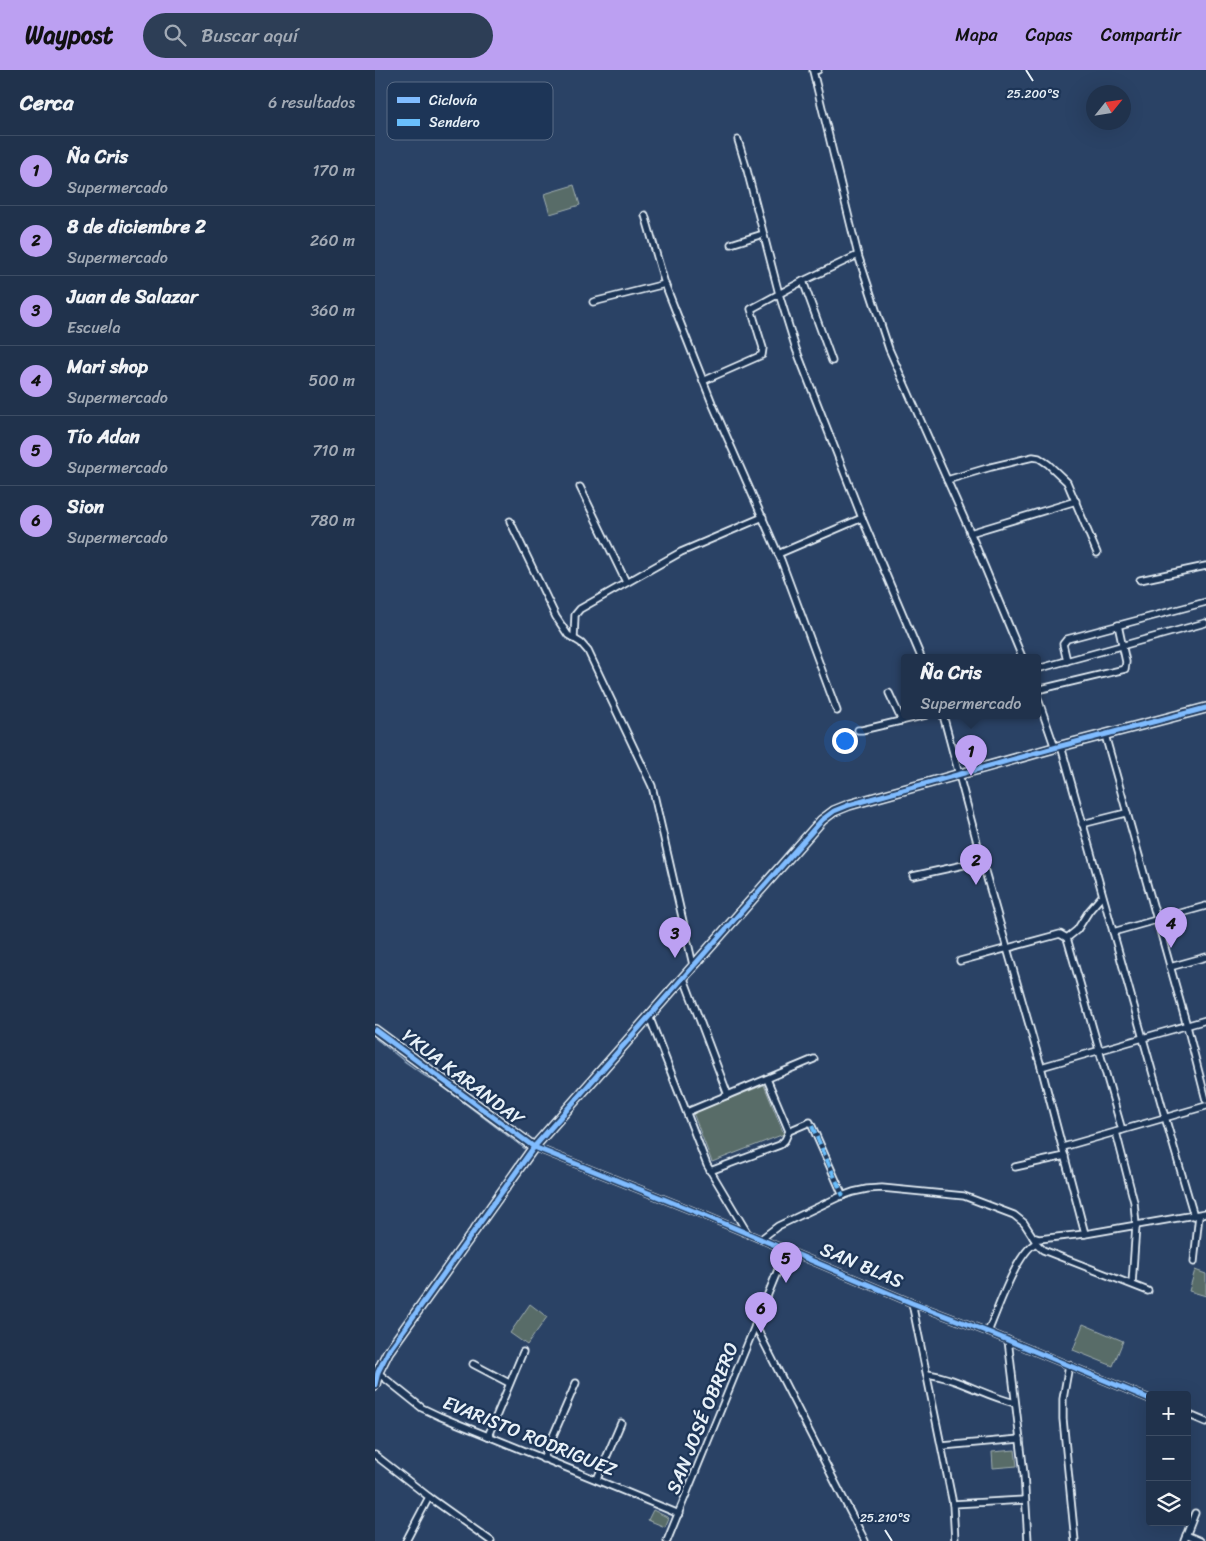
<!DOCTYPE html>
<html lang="es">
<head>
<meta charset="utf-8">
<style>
	:root { --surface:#20324c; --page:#2d3e56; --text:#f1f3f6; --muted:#a2aab5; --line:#3d4d64; --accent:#bca0f2 }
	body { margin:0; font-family:Sriracha,sans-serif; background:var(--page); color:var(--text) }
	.controls { position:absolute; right:15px; bottom:15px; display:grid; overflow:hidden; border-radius:5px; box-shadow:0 5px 20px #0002 }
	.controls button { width:45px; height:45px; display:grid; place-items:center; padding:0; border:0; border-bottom:1px solid var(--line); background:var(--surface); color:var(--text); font:25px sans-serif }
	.compass { position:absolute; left:711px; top:15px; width:45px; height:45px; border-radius:50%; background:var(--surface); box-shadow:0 5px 20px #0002; rotate:60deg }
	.you { position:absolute; left:469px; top:670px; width:18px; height:18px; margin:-12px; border:4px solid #fff; border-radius:50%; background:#1a73e8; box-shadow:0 0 0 8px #1a73e833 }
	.badge { display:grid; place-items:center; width:32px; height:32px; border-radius:50%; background:var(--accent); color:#111; font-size:16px; font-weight:700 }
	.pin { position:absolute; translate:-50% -41px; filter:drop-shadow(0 1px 2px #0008) }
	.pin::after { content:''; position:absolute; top:26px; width:18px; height:15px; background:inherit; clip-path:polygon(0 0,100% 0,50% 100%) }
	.popup { position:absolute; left:526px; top:584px; width:140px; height:65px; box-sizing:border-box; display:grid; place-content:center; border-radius:5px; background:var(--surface); filter:drop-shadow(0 1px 4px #0005); font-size:16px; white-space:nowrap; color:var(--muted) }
	.popup b { font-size:19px; color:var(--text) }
	.popup::after { content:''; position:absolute; left:50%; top:100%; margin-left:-10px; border:10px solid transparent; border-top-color:var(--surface) }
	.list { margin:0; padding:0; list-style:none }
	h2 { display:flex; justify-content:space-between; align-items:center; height:65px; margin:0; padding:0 20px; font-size:21px }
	h2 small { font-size:16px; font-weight:400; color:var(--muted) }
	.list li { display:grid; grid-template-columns:32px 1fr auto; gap:15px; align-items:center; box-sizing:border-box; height:70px; padding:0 20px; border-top:1px solid var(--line) }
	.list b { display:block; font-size:19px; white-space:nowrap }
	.list p { margin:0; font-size:16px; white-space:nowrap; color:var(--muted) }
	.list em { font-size:16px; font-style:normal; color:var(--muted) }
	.icon { flex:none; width:28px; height:28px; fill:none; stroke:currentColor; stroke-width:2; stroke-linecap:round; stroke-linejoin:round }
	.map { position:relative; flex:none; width:831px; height:1471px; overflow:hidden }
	header { display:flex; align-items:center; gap:30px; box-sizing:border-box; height:70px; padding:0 25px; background:var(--accent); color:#111 }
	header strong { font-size:24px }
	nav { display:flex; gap:28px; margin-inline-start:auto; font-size:18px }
	.search { width:350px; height:45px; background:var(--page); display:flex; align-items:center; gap:12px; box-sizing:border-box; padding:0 18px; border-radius:28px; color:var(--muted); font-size:19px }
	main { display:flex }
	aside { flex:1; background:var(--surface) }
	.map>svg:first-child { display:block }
</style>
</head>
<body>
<header>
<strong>Waypost</strong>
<div class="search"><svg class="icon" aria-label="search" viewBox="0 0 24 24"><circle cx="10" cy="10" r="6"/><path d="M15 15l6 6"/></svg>Buscar aquí</div>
<nav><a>Mapa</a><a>Capas</a><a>Compartir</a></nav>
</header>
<main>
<aside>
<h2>Cerca<small>6 resultados</small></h2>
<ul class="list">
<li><span class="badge">1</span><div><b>Ña Cris</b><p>Supermercado</p></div><em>170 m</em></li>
<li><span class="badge">2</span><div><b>8 de diciembre 2</b><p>Supermercado</p></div><em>260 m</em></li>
<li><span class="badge">3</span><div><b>Juan de Salazar</b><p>Escuela</p></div><em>360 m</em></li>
<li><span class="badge">4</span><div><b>Mari shop</b><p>Supermercado</p></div><em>500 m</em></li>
<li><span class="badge">5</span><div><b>Tío Adan</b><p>Supermercado</p></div><em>710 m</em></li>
<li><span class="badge">6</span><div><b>Sion</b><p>Supermercado</p></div><em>780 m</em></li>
</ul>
</aside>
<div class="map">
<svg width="831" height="1471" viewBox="0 0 831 1471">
	<rect width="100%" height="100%" fill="#2a4265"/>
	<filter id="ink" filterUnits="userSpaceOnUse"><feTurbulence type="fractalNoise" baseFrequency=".02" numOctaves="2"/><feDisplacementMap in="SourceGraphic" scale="10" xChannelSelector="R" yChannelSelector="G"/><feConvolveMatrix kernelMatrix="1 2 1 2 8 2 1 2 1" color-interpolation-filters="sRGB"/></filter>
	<g filter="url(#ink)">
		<!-- green -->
		<g fill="#596c67" stroke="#a0aeb0">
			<path d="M 199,115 L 205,135 L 175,144 L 169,124 Z"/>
			<path d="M 389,1015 L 409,1064 L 337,1092 L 318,1043 Z"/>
			<path d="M 820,1200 L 831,1204 L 831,1226 L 814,1221 Z"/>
			<path d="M 155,1234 L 172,1247 L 152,1275 L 135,1263 Z"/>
			<path d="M 708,1254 L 748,1271 L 738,1296 L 698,1280 Z"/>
			<path d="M 640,1380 L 642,1396 L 618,1398 L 617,1382 Z"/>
			<path d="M 278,1440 L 294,1448 L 290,1457 L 273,1450 Z"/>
		</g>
		<!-- water -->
		<path fill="#587699" stroke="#92a7bf" d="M 0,968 L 48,1005 L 69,1017 L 150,1079 L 69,1018 L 30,992 Z"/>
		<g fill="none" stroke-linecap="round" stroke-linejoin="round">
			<defs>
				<g id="street">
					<path d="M 443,0 L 438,1 L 483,185 L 514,279 L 593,457 L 647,587"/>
					<path d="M 363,70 L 372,100 L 404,224 L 421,279 L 487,448 L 546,587"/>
					<path d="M 270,145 L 290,214 L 337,333 L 406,490 L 462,641"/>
					<path d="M 356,174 L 388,164"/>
					<path d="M 428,211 L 457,291"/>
					<path d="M 218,232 L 290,214"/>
					<path d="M 328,311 L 387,285 L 388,278 L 376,239 L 428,211 L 483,185"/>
					<path d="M 572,410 L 616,397 L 658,387 L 664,388 L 673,394 L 692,412 L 722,483"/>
					<path d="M 205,417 L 251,512"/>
					<path d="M 135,451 L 181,547 L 193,565 L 206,573 L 213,581 L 277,716 L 318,895"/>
					<path d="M 595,463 L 701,431"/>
					<path d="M 403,484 L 487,448"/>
					<path d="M 765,510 L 831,496"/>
					<path d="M 199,569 L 200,545 L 205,539 L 306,482 L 388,447"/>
					<path d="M 692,591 L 688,574 L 692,569 L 831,532"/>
					<path d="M 662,599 L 830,553"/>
					<path d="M 662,620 L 750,599 L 751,592 L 743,555"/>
					<path d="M 514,623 L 527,651"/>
					<path d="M 662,626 L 680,678"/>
					<path d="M 568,645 L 607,791 L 665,993 L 710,1164"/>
					<path d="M 483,660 L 487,660 L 551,645"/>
					<path d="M 730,665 L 812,956 L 831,1030"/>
					<path d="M 686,676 L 790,1047 L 819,1146"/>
					<path d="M 707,754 L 751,743"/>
					<path d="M 538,806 L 607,791"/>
					<path d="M 738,862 L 831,836"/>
					<path d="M 692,868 L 747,1060"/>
					<path d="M 585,891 L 685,864 L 692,868 L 702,860 L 714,841 L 727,826"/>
					<path d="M 795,897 L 831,887"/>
					<path d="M 308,906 L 353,1025"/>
					<path d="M 274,946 L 332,1095 L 373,1164"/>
					<path d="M 666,997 L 831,950"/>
					<path d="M 392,1009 L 414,1061"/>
					<path d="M 312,1042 L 439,989"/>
					<path d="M 437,1056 L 468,1126"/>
					<path d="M 741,1062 L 759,1132 L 761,1156 L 757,1214"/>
					<path d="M 159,1077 L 331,1146 L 537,1233 L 613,1262 L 775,1329"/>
					<path d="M 688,1077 L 831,1036"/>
					<path d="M 640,1097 L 690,1086"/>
					<path d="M 335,1101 L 405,1075 L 410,1070 L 414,1061 L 435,1052"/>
					<path d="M 658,1167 L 662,1174 L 668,1180 L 773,1221"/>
					<path d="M 386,1169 L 403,1156 L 464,1127 L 478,1122 L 492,1119 L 507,1118 L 589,1126 L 639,1145 L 649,1153 L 658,1167 L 664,1169 L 710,1164 L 831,1143"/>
					<path d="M 819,1192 L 824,1145"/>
					<path d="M 537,1233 L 578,1434 L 580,1471"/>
					<path d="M 380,1255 L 490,1471"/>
					<path d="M 613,1262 C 622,1241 642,1182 661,1173"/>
					<path d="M 633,1270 L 649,1404 L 653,1471"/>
					<path d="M 98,1294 L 134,1313"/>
					<path d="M 694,1295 L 688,1329 L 688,1349 L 700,1471"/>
					<path d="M 2,1302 L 47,1338 L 64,1346 C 144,1379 224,1410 304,1444"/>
					<path d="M 552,1304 C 583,1308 610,1326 640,1333"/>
					<path d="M 812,1344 L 831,1352"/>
					<path d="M 113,1366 L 148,1282"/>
					<path d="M 567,1376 L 645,1369"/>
					<path d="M 0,1385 L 54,1427 L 31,1471"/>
					<path d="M 168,1389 L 201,1313"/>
					<path d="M 222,1409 L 246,1353"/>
					<path d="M 54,1427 L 116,1471"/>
					<path d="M 578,1434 L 650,1430"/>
					<path d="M 811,1465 L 825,1471"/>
					<path d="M 292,1471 L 411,1180"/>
					<path d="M 809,1471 L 820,1443"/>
				</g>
				<g id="secondary">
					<path d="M 0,960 L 159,1077"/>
					<path d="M 0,1315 L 3,1302 L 13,1282 L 159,1077 L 447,750 L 459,741 L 474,735 L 686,676 L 831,638"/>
				</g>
			</defs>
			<!-- street casing -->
			<use href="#street" stroke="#e8f1f8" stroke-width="9"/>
			<!-- secondary casing -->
			<use href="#secondary" stroke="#e8f1f8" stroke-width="12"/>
			<!-- street -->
			<use href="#street" stroke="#1d3557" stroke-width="5.5"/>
			<!-- secondary -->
			<use href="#secondary" stroke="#1d3557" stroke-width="9"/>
			<!-- quiet -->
			<path stroke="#69befc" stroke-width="4" stroke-dasharray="8 4" stroke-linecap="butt" d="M 437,1056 L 468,1126"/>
			<defs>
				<g id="cycleway">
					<path d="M 0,960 L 159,1077 L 331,1146 L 537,1233 L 613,1262 L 775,1329"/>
					<path d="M 0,1315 L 3,1302 L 13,1282 L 159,1077 L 447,750 L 459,741 L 474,735 L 686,676 L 831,638"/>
				</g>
			</defs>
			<!-- cycleway casing -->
			<use href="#cycleway" stroke="#1d3557" stroke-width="8"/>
			<!-- cycleway -->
			<use href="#cycleway" stroke="#80bcff" stroke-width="5"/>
		</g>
	</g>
	<!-- ticks -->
	<path fill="none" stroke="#e8f1f8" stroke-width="2" d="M 651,0 L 658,11M 510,1460 L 517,1471"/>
	<g text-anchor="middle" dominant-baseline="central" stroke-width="4.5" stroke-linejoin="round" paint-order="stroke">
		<!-- street labels -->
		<g font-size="19" fill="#e8f1f8" stroke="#1d3557">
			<text transform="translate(88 1007) rotate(37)">YKUA KARANDAY</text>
			<text transform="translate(487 1195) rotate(23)">SAN BLAS</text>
			<text transform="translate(327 1348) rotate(-68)">SAN JOSÉ OBRERO</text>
			<text transform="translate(155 1366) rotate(22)">EVARISTO RODRIGUEZ</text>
		</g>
	</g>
	<!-- legend -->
	<rect x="12" y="12" width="166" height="58" rx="8" fill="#1d3557" stroke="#5a6d87" stroke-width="1"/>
	<rect x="22" y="27" width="23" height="6" fill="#80bcff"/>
	<rect x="22" y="49" width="23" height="7" fill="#69befc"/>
	<g font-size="14" fill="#e8f1f8">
		<text x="54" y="35">Ciclovía</text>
		<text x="54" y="57">Sendero</text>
	</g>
	<g font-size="12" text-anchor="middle" fill="#e8f1f8" stroke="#1d3557" stroke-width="4.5" stroke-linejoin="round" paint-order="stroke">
		<text x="658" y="28">25.200°S</text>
		<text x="510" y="1452">25.210°S</text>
	</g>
</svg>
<div class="controls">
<button>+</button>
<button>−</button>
<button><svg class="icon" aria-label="layers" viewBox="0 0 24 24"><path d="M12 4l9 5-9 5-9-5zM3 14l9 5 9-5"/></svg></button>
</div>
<svg class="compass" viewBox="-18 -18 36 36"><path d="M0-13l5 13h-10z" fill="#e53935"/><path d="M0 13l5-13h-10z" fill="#a2aab5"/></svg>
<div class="you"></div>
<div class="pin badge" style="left:596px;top:706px">1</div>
<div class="popup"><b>Ña Cris</b>Supermercado</div>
<div class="pin badge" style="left:601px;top:815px">2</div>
<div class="pin badge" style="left:300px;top:888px">3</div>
<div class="pin badge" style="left:796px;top:878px">4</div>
<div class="pin badge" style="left:411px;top:1213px">5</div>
<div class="pin badge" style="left:386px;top:1263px">6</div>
</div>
</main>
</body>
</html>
